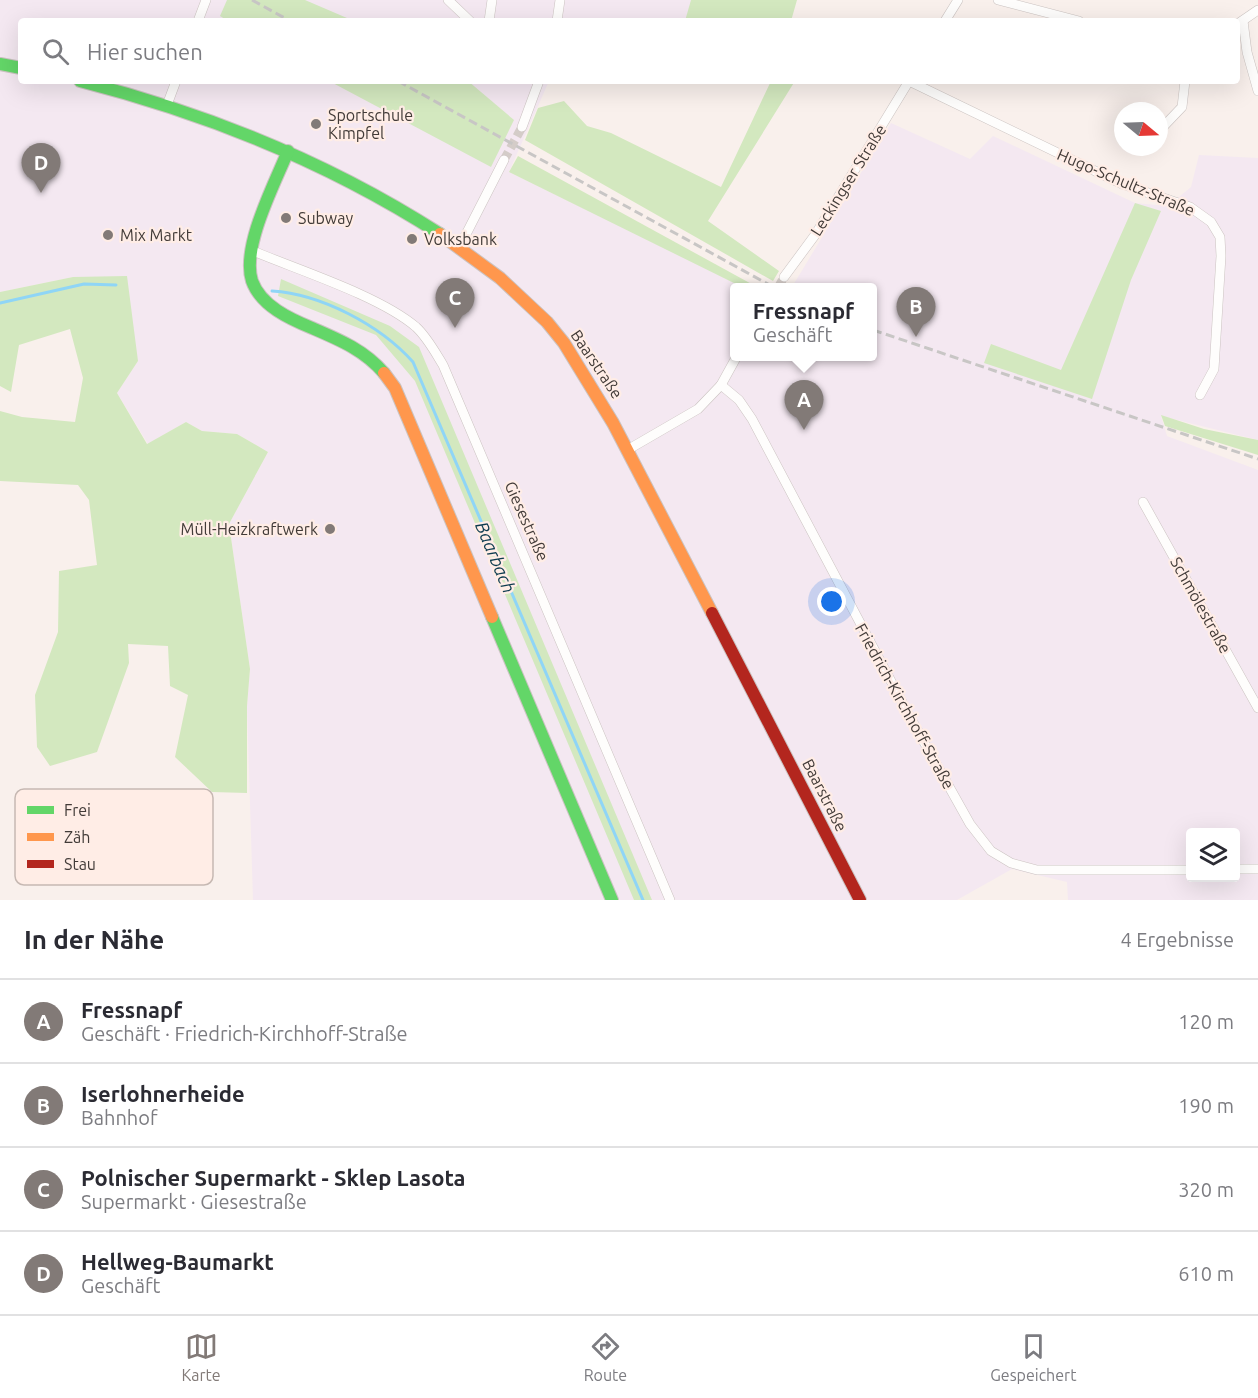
<!DOCTYPE html>
<html lang="de">
<head>
<meta charset="utf-8">
<style>
	:root { --surface:#fff; --page:#f7f7f7; --text:#2b2b33; --muted:#7c7c81; --line:#e1e1e2; --accent:#827a77 }
	body { margin:0; font-family:Ubuntu,sans-serif; background:var(--page); color:var(--text) }
	.controls { position:absolute; right:18px; bottom:18px; display:grid; overflow:hidden; border-radius:6px; box-shadow:0 6px 24px #0002 }
	.controls button { width:54px; height:54px; display:grid; place-items:center; padding:0; border:0; border-bottom:2px solid var(--line); background:var(--surface); color:var(--text); font:30px sans-serif }
	.compass { position:absolute; left:1114px; top:102px; width:54px; height:54px; border-radius:50%; background:var(--surface); box-shadow:0 6px 24px #0002; rotate:109deg }
	.you { position:absolute; left:832px; top:602px; width:21px; height:21px; margin:-15px; border:4px solid #fff; border-radius:50%; background:#1a73e8; box-shadow:0 0 0 9px #1a73e833 }
	.badge { display:grid; place-items:center; width:39px; height:39px; border-radius:50%; background:var(--accent); color:#fff; font-size:20px; font-weight:700 }
	.pin { position:absolute; translate:-50% -50px; filter:drop-shadow(0 2px 3px #0008) }
	.pin::after { content:''; position:absolute; top:32px; width:21px; height:18px; background:inherit; clip-path:polygon(0 0,100% 0,50% 100%) }
	.popup { position:absolute; left:730px; top:283px; width:147px; height:78px; box-sizing:border-box; display:grid; place-content:center; border-radius:6px; background:var(--surface); filter:drop-shadow(0 2px 4px #0005); font-size:20px; white-space:nowrap; color:var(--muted) }
	.popup b { font-size:22px; color:var(--text) }
	.popup::after { content:''; position:absolute; left:50%; top:100%; margin-left:-12px; border:12px solid transparent; border-top-color:var(--surface) }
	.list { margin:0; padding:0; list-style:none }
	h2 { display:flex; justify-content:space-between; align-items:center; height:78px; margin:0; padding:0 24px; font-size:26px }
	h2 small { font-size:20px; font-weight:400; color:var(--muted) }
	.list li { display:grid; grid-template-columns:39px 1fr auto; gap:18px; align-items:center; box-sizing:border-box; height:84px; padding:0 24px; border-top:2px solid var(--line) }
	.list b { display:block; font-size:22px; white-space:nowrap }
	.list p { margin:0; font-size:20px; white-space:nowrap; color:var(--muted) }
	.list em { font-size:20px; font-style:normal; color:var(--muted) }
	.icon { flex:none; width:33px; height:33px; fill:none; stroke:currentColor; stroke-width:2; stroke-linecap:round; stroke-linejoin:round }
	.map { position:relative; flex:none; width:1258px; height:900px; overflow:hidden }
	.search { position:absolute; background:var(--surface); box-shadow:0 6px 24px #0002; left:18px; right:18px; top:18px; height:66px; display:flex; align-items:center; gap:15px; box-sizing:border-box; padding:0 21px; border-radius:6px; color:var(--muted); font-size:22px }
	.sheet { height:414px; background:var(--surface) }
	nav { display:flex; justify-content:space-around; align-items:center; box-sizing:border-box; height:84px; border-top:2px solid var(--line); background:var(--surface); font-size:16px; color:var(--muted) }
	nav a { display:grid; justify-items:center; gap:3px }
	nav .on { color:var(--accent) }
	.map>svg:first-child { display:block }
</style>
</head>
<body>
<div class="map">
<svg width="1258" height="900" viewBox="0 0 1258 900">
	<rect width="100%" height="100%" fill="#f9f0ec"/>
	<!-- industrial -->
	<path fill="#f4e8f1" fill-rule="evenodd" d="M 0,0 L 692,0 L 686,21 L 21,21 L 21,81 L 549,81 L 509,172 L 745,287 L 735,288 L 735,356 L 873,356 L 873,288 L 792,287 L 891,123 L 970,159 L 993,136 L 1135,203 L 1168,206 L 1191,187 L 1199,155 L 1258,158 L 1258,440 L 1161,416 L 1167,436 L 1258,470 L 1258,900 L 1068,900 L 1067,882 L 1012,869 L 957,900 L 253,900 L 247,706 L 250,669 L 229,524 L 268,452 L 237,434 L 202,431 L 186,422 L 148,444 L 117,393 L 138,361 L 73,277 L 0,292 ZM 1190,832 L 1236,832 L 1236,878 L 1190,878 Z"/>
	<!-- green -->
	<g fill="#d3e8bf">
		<path d="M 227,0 L 305,0 L 354,21 L 228,21 L 220,16 Z"/>
		<path d="M 691,0 L 797,0 L 791,21 L 685,21 Z"/>
		<path d="M 329,81 L 468,81 L 514,120 L 491,167 Z"/>
		<path d="M 771,81 L 795,81 L 708,221 L 779,271 L 773,281 L 525,140 L 538,108 L 564,101 L 587,126 L 611,133 L 721,187 Z"/>
		<path d="M 518,156 L 757,287 L 742,287 L 509,172 Z"/>
		<path d="M 1135,203 L 1161,211 L 1131,280 L 1092,399 L 984,363 L 991,344 L 1061,370 Z"/>
		<path d="M 127,276 L 138,361 L 117,393 L 147,444 L 186,422 L 202,431 L 237,434 L 268,452 L 229,524 L 250,669 L 247,706 L 247,793 L 212,792 L 175,757 L 188,695 L 170,686 L 168,646 L 128,644 L 129,663 L 97,752 L 50,766 L 37,747 L 35,695 L 58,632 L 59,571 L 97,565 L 89,500 L 78,485 L 0,481 L 0,411 L 22,417 L 75,422 L 83,378 L 70,329 L 19,345 L 11,392 L 0,386 L 0,292 L 73,277 Z"/>
		<path d="M 281,279 L 390,326 L 419,347 L 652,900 L 634,900 L 415,381 L 376,335 L 278,296 Z"/>
		<path d="M 1161,415 L 1204,429 L 1258,440 L 1258,455 L 1165,426 Z"/>
	</g>
	<g fill="none" stroke-linecap="round" stroke-linejoin="round">
		<!-- stream -->
		<g stroke="#8fd5f6" stroke-width="3">
			<path d="M 272,291 C 321,294 380,325 413,362 L 643,900"/>
			<path d="M 0,303 L 84,284 L 116,285"/>
		</g>
		<!-- street-tunnel -->
		<g stroke="#d4ccc8" stroke-width="9" stroke-dasharray="9 4.5" stroke-linecap="butt">
			<path d="M 504,160 L 522,127"/>
			<path d="M 778,288 L 784,277"/>
		</g>
		<defs>
			<g id="street">
				<path d="M 448,0 L 470,21"/>
				<path d="M 998,0 L 1079,21"/>
				<path d="M 198,21 L 206,0"/>
				<path d="M 489,21 L 492,0"/>
				<path d="M 557,21 L 560,0"/>
				<path d="M 945,21 L 958,0"/>
				<path d="M 1243,21 L 1247,52 L 1258,91"/>
				<path d="M 1239,23 L 1258,10"/>
				<path d="M 909,81 L 1122,184 L 1190,207 L 1211,222 L 1220,237 L 1221,256 L 1214,369 L 1200,395"/>
				<path d="M 167,105 L 176,81"/>
				<path d="M 522,127 L 539,81"/>
				<path d="M 1161,129 L 1182,107 L 1185,81"/>
				<path d="M 460,246 L 504,160"/>
				<path d="M 253,251 C 298,270 380,296 416,327 C 427,337 435,352 443,365 L 670,900"/>
				<path d="M 784,277 L 815,235 L 909,81"/>
				<path d="M 721,385 L 739,400 L 752,419 L 910,717 L 970,824 L 991,851 L 1011,863 L 1037,870 L 1190,870"/>
				<path d="M 629,449 L 698,409 L 721,385 L 737,356"/>
				<path d="M 1143,502 L 1258,708"/>
				<path d="M 1236,869 L 1258,869"/>
			</g>
			<g id="fast">
				<path d="M 0,64 L 21,68"/>
				<path d="M 80,81 C 209,114 328,162 440,234"/>
				<path d="M 288,151 C 275,183 241,247 252,281 C 261,306 290,319 312,328 C 340,340 364,350 384,373"/>
				<path d="M 492,617 L 612,900"/>
			</g>
			<g id="slow">
				<path d="M 440,234 L 500,278 L 547,322 L 564,343 L 613,423 L 712,613"/>
				<path d="M 384,373 L 395,388 L 492,617"/>
			</g>
			<path id="jam" d="M 712,613 L 860,900"/>
		</defs>
		<!-- street casing -->
		<use href="#street" stroke="#cbc3c1" stroke-width="10"/>
		<!-- fast casing -->
		<use href="#fast" stroke="#cbc3c1" stroke-width="14"/>
		<!-- slow casing -->
		<use href="#slow" stroke="#cbc3c1" stroke-width="14"/>
		<!-- jam casing -->
		<use href="#jam" stroke="#cbc3c1" stroke-width="14"/>
		<!-- street -->
		<use href="#street" stroke="#fefdfc" stroke-width="9"/>
		<!-- fast -->
		<use href="#fast" stroke="#63d668" stroke-width="12"/>
		<!-- slow -->
		<use href="#slow" stroke="#ff974d" stroke-width="12"/>
		<!-- jam -->
		<use href="#jam" stroke="#b3261e" stroke-width="12"/>
		<!-- rail -->
		<g stroke="#c8c6c5" stroke-width="3" stroke-dasharray="9 4.5" stroke-linecap="butt">
			<path d="M 252,0 L 290,21"/>
			<path d="M 398,81 L 775,288"/>
			<path d="M 873,330 L 1258,459"/>
		</g>
	</g>
	<!-- markers -->
	<g fill="#827a77" stroke="#ffede6" stroke-width="2">
		<circle cx="316" cy="124" r="6"/>
		<circle cx="286" cy="218" r="6"/>
		<circle cx="108" cy="235" r="6"/>
		<circle cx="412" cy="239" r="6"/>
		<circle cx="330" cy="529" r="6"/>
	</g>
	<g text-anchor="middle" dominant-baseline="central" stroke-width="4.5" stroke-linejoin="round" paint-order="stroke">
		<!-- poi labels -->
		<g font-size="16" fill="#423b38" stroke="#ffede6" text-anchor="start">
			<text x="328" y="115">Sportschule<tspan x="328" dy="18">Kimpfel</tspan></text>
			<text x="298" y="218">Subway</text>
			<text x="120" y="235">Mix Markt</text>
			<text x="424" y="239">Volksbank</text>
			<text x="318" y="529" text-anchor="end">Müll-Heizkraftwerk</text>
		</g>
		<!-- street labels -->
		<g font-size="16" fill="#423b38" stroke="#ffede6">
			<text transform="translate(848 180) rotate(-58)">Leckingser Straße</text>
			<text transform="translate(1126 182) rotate(23)">Hugo-Schultz-Straße</text>
			<text transform="translate(597 364) rotate(56)">Baarstraße</text>
			<text transform="translate(527 521) rotate(66)">Giesestraße</text>
			<text transform="translate(1201 605) rotate(61)">Schmölestraße</text>
			<text transform="translate(905 706) rotate(61)">Friedrich-Kirchhoff-Straße</text>
			<text transform="translate(825 795) rotate(63)">Baarstraße</text>
		</g>
		<!-- water labels -->
		<g font-size="18" font-style="italic" fill="#0d3b4f" stroke="#ffede6">
			<text transform="translate(496 557) rotate(67)">Baarbach</text>
		</g>
	</g>
	<!-- legend -->
	<rect x="15" y="789" width="198" height="96" rx="9" fill="#ffede6" stroke="#c6b8b2" stroke-width="1.5"/>
	<rect x="27" y="806" width="27" height="8" fill="#63d668"/>
	<rect x="27" y="833" width="27" height="8" fill="#ff974d"/>
	<rect x="27" y="860" width="27" height="8" fill="#b3261e"/>
	<g font-size="16" fill="#423b38">
		<text x="64" y="816">Frei</text>
		<text x="64" y="843">Zäh</text>
		<text x="64" y="870">Stau</text>
	</g>
</svg>
<div class="controls">
<button><svg class="icon" aria-label="layers" viewBox="0 0 24 24"><path d="M12 4l9 5-9 5-9-5zM3 14l9 5 9-5"/></svg></button>
</div>
<svg class="compass" viewBox="-18 -18 36 36"><path d="M0-13l5 13h-10z" fill="#e53935"/><path d="M0 13l5-13h-10z" fill="#7c7c81"/></svg>
<div class="you"></div>
<div class="pin badge" style="left:804px;top:430px">A</div>
<div class="popup"><b>Fressnapf</b>Geschäft</div>
<div class="pin badge" style="left:916px;top:337px">B</div>
<div class="pin badge" style="left:455px;top:328px">C</div>
<div class="pin badge" style="left:41px;top:193px">D</div>
<div class="search"><svg class="icon" aria-label="search" viewBox="0 0 24 24"><circle cx="10" cy="10" r="6"/><path d="M15 15l6 6"/></svg>Hier suchen</div>
</div>
<section class="sheet">
<h2>In der Nähe<small>4 Ergebnisse</small></h2>
<ul class="list">
<li><span class="badge">A</span><div><b>Fressnapf</b><p>Geschäft · Friedrich-Kirchhoff-Straße</p></div><em>120 m</em></li>
<li><span class="badge">B</span><div><b>Iserlohnerheide</b><p>Bahnhof</p></div><em>190 m</em></li>
<li><span class="badge">C</span><div><b>Polnischer Supermarkt - Sklep Lasota</b><p>Supermarkt · Giesestraße</p></div><em>320 m</em></li>
<li><span class="badge">D</span><div><b>Hellweg-Baumarkt</b><p>Geschäft</p></div><em>610 m</em></li>
</ul>
</section>
<nav>
<a class="on"><svg class="icon" aria-label="map" viewBox="0 0 24 24"><path d="M3 6l6-2 6 2 6-2v14l-6 2-6-2-6 2zM9 4v14M15 6v14"/></svg>Karte</a>
<a><svg class="icon" aria-label="directions" viewBox="0 0 24 24"><path d="M12 3l9 9-9 9-9-9zM9 14v-3h6M13 9l2 2-2 2"/></svg>Route</a>
<a><svg class="icon" aria-label="saved" viewBox="0 0 24 24"><path d="M7 4h10v16l-5-4-5 4z"/></svg>Gespeichert</a>
</nav>
</body>
</html>
